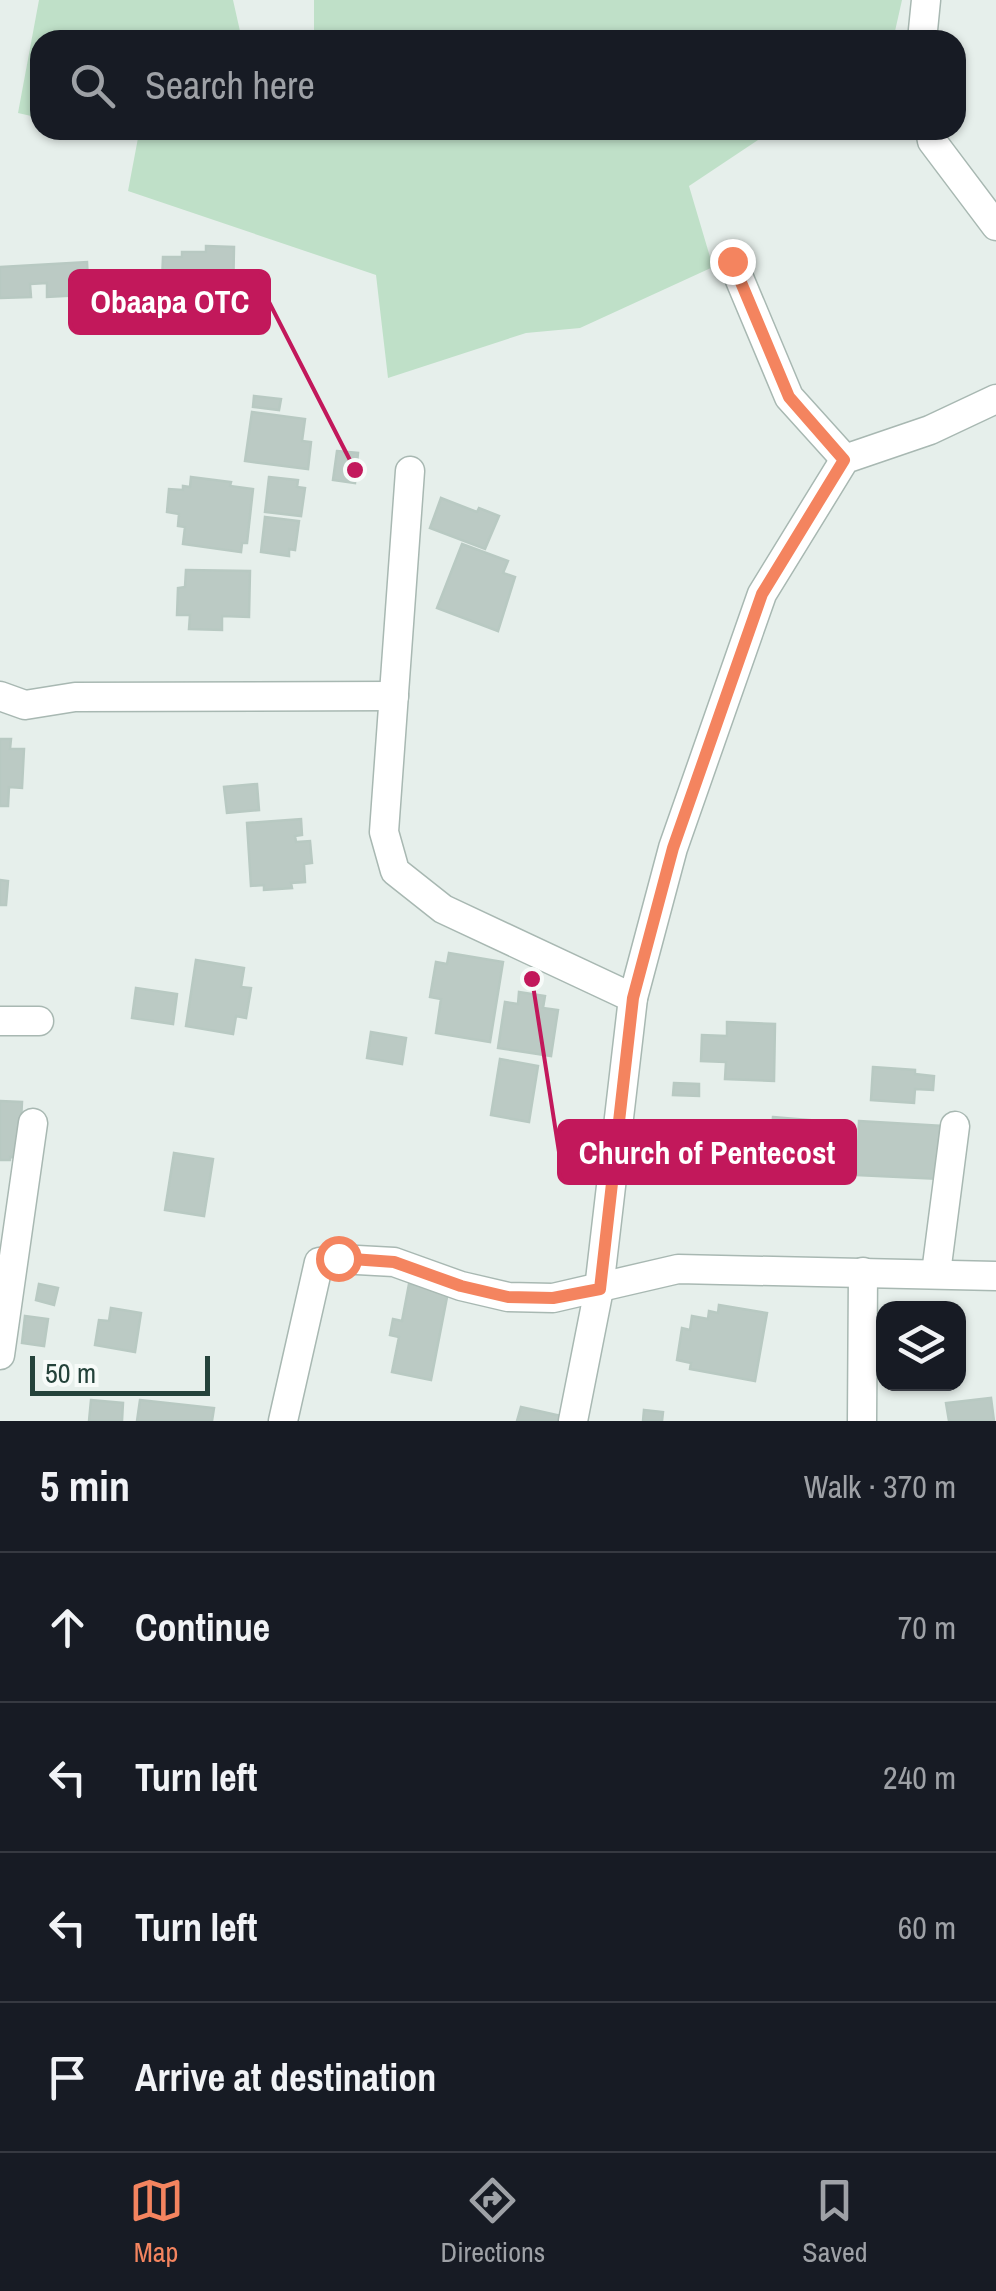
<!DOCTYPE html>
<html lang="en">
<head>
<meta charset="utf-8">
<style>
	:root { --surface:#171b24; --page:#20242c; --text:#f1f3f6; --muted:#9ea1a6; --line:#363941; --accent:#f4845f }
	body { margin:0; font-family:"Archivo Narrow",sans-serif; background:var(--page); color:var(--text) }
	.controls { position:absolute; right:30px; bottom:30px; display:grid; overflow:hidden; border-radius:20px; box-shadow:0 2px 8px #0004 }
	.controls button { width:90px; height:90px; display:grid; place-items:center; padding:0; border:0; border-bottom:2px solid var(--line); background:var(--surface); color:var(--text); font:50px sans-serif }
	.scale { position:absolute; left:30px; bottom:25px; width:180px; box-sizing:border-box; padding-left:10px; border:5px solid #24423a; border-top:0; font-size:28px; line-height:35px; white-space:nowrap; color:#24423a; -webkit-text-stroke:8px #f7fbf9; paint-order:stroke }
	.stop { position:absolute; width:30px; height:30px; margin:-22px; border:8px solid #f4845f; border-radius:50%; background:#fff }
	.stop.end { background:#f4845f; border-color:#fff; box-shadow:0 2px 10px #0008 }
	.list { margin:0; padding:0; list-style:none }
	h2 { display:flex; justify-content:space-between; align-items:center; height:130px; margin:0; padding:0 40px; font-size:42px }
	h2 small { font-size:32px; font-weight:400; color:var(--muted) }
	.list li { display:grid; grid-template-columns:65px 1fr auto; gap:30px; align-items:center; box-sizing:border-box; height:150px; padding:0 40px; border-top:2px solid var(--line) }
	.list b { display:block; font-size:38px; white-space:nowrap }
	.list em { font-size:32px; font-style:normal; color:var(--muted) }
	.icon { flex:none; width:55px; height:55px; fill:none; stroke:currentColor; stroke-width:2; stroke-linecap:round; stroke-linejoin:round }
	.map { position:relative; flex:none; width:996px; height:1421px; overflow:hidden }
	.search { position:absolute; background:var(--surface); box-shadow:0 2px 8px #0004; left:30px; right:30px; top:30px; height:110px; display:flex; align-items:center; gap:25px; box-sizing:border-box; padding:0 35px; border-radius:30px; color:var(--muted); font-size:38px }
	.sheet { height:730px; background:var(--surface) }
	nav { display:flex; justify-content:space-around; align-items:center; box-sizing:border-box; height:140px; border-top:2px solid var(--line); background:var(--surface); font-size:28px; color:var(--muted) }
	nav a { display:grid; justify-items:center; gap:5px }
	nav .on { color:var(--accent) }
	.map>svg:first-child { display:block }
</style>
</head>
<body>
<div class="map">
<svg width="996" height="1421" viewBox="0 0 996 1421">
	<rect width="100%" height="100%" fill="#e6efeb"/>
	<!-- green -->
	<g fill="#bfe0c8">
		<path d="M 39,0 L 233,0 L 242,40 L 40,40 L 40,118 L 18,113 Z"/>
		<path d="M 314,0 L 902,0 L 893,40 L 314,40 Z"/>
		<path d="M 100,130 L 773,130 L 689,186 L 713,267 L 580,328 L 526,333 L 388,378 L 376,275 L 128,191 L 138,138 Z"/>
	</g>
	<!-- building -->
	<g fill="#bbcac4" stroke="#b8c9c2" stroke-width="2.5">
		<path d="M 206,246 L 234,247 L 233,299 L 190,296 L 190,302 L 157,302 L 157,280 L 162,281 L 163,257 L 182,257 L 182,252 L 206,252 Z"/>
		<path d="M 87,262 L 88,281 L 81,282 L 82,295 L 47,297 L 47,283 L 30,284 L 31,297 L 0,298 L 0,267 Z"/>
		<path d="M 254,396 L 281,399 L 279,410 L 253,407 Z"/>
		<path d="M 252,412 L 305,419 L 302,441 L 311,442 L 308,469 L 245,461 Z"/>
		<path d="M 337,451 L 358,453 L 355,483 L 333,480 Z"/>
		<path d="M 191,477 L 231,482 L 230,486 L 253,489 L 247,543 L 242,543 L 241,552 L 183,544 L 185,527 L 178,526 L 179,514 L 167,512 L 169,489 L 183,490 L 183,486 L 190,487 Z"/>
		<path d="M 269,477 L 298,480 L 297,487 L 305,488 L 301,516 L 265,512 Z"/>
		<path d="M 441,498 L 477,512 L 479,508 L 499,516 L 485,549 L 430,528 Z"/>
		<path d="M 265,517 L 299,521 L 295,550 L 289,549 L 289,556 L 261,552 Z"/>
		<path d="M 462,544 L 508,561 L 503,573 L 515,577 L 498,631 L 437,608 Z"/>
		<path d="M 186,570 L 250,571 L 249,617 L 222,616 L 222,630 L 189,629 L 190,615 L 177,615 L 178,588 L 185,587 Z"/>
		<path d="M 0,739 L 11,739 L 10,749 L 24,749 L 22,788 L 9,787 L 8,806 L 0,806 Z"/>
		<path d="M 257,784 L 259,810 L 227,813 L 224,787 Z"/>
		<path d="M 301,819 L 302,835 L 295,836 L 296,842 L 310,841 L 312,863 L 304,864 L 305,882 L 291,883 L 292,888 L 264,890 L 264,885 L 251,886 L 247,823 Z"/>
		<path d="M 0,880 L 8,881 L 6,905 L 0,905 Z"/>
		<path d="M 449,953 L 503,962 L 490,1042 L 436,1033 L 441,999 L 430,997 L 436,962 L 447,964 Z"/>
		<path d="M 196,960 L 244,968 L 241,987 L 251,988 L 246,1018 L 236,1016 L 233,1034 L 186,1026 Z"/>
		<path d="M 136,988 L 177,994 L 173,1024 L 132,1018 Z"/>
		<path d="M 519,992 L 545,996 L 543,1008 L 558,1010 L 551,1056 L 498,1048 L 505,1002 L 518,1004 Z"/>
		<path d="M 727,1022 L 775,1024 L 774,1081 L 725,1079 L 726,1062 L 701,1061 L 702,1035 L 727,1036 Z"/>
		<path d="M 371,1032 L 406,1038 L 402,1064 L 367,1058 Z"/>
		<path d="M 500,1059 L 538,1066 L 529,1122 L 491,1115 Z"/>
		<path d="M 873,1067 L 915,1070 L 915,1074 L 934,1076 L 933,1090 L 915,1089 L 914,1103 L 871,1100 Z"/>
		<path d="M 674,1083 L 699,1084 L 699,1096 L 673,1095 Z"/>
		<path d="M 0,1101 L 22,1102 L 19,1158 L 10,1157 L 10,1160 L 0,1160 Z"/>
		<path d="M 773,1117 L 843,1123 L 838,1172 L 813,1169 L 812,1180 L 782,1177 L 782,1166 L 769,1165 Z"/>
		<path d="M 859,1121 L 943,1126 L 940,1179 L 857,1175 Z"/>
		<path d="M 174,1153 L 213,1159 L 204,1216 L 165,1210 Z"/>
		<path d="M 39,1284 L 58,1288 L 54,1305 L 36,1300 Z"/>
		<path d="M 409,1284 L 448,1292 L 431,1380 L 392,1372 L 399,1337 L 390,1335 L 393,1319 L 402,1321 Z"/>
		<path d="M 719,1305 L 767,1313 L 755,1381 L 690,1369 L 691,1363 L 677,1360 L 682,1328 L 690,1330 L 692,1316 L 708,1319 L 709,1311 L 718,1313 Z"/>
		<path d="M 111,1308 L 141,1313 L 135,1352 L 95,1345 L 99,1320 L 109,1321 Z"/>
		<path d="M 25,1316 L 48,1319 L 44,1346 L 22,1343 Z"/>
		<path d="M 991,1398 L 994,1421 L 949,1421 L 946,1403 Z"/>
		<path d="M 91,1400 L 123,1403 L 122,1421 L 89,1421 Z"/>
		<path d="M 140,1400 L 214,1408 L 212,1421 L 137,1421 Z"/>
		<path d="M 521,1407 L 561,1416 L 560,1421 L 517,1421 Z"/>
		<path d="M 644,1410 L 663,1412 L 662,1421 L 643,1421 Z"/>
	</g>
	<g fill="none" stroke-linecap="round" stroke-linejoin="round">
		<defs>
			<g id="minor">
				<path d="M 922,40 L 926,0"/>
				<path d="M 930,130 L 932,141 L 996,226"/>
				<path d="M 732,261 L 789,397 L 845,459"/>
				<path d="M 410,471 L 384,832 L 395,871 L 443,909 L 633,998"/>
				<path d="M 0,696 L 25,705 L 75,697 L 394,696"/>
				<path d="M 0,1021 L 39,1021"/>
				<path d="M 936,1273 L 955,1126"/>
				<path d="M 0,1355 L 33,1123"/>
				<path d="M 283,1421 L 319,1262 L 339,1259 L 394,1262 L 461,1286 L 508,1297 L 553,1298 L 678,1269 L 996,1276"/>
				<path d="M 573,1421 L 599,1289 L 633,998 L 673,848 L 762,594 L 845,459 L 930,430 L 996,399"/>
				<path d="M 862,1421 L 863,1272"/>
			</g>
		</defs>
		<!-- minor casing -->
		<use href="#minor" stroke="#a8b8b2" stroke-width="31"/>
		<!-- minor -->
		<use href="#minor" stroke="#fff" stroke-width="28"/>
	</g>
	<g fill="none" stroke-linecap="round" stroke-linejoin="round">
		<!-- route -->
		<path stroke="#f4845f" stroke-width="12" d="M 338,1258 L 394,1262 L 461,1286 L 508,1297 L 553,1298 L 600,1289 L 633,998 L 673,848 L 762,594 L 844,460 L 789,397 L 732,261"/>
	</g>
	<!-- callouts -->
	<path fill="none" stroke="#c2185b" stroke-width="4" d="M355 470L269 302M532 979L559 1152"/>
	<g fill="#c2185b" stroke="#f7fbf9" stroke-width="4">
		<circle cx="355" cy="470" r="10"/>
		<circle cx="532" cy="979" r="10"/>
	</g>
	<g fill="#c2185b" stroke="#c2185b" stroke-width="4">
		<rect x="70" y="271" width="199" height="62" rx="10"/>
		<rect x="559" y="1121" width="296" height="62" rx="10"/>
	</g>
	<g font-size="32" text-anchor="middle" font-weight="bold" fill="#fff">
		<text x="170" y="313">Obaapa OTC</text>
		<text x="707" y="1164">Church of Pentecost</text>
	</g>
</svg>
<div class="controls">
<button><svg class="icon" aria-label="layers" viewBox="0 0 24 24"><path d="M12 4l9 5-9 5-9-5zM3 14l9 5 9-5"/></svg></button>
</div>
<div class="scale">50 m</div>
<div class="stop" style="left:338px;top:1258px"></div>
<div class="stop end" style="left:732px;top:261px"></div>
<div class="search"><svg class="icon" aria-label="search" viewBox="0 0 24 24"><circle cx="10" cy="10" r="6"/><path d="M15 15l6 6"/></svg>Search here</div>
</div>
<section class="sheet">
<h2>5 min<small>Walk · 370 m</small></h2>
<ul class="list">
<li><svg class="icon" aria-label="ahead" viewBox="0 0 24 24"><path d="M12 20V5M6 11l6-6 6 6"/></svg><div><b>Continue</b></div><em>70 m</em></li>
<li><svg class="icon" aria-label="left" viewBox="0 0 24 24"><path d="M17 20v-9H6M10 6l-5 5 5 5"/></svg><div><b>Turn left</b></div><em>240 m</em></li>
<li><svg class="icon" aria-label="left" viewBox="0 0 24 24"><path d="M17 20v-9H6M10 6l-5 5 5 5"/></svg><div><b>Turn left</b></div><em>60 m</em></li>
<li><svg class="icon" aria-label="arrive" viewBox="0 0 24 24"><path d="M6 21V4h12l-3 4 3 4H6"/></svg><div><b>Arrive at destination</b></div></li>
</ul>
</section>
<nav>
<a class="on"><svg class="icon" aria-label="map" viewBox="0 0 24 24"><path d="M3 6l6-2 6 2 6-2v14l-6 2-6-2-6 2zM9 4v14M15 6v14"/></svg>Map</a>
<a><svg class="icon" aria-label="directions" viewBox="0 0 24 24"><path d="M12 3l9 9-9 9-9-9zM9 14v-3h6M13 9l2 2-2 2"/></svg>Directions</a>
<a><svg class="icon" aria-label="saved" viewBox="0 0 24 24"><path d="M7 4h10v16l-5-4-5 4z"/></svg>Saved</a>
</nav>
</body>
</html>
